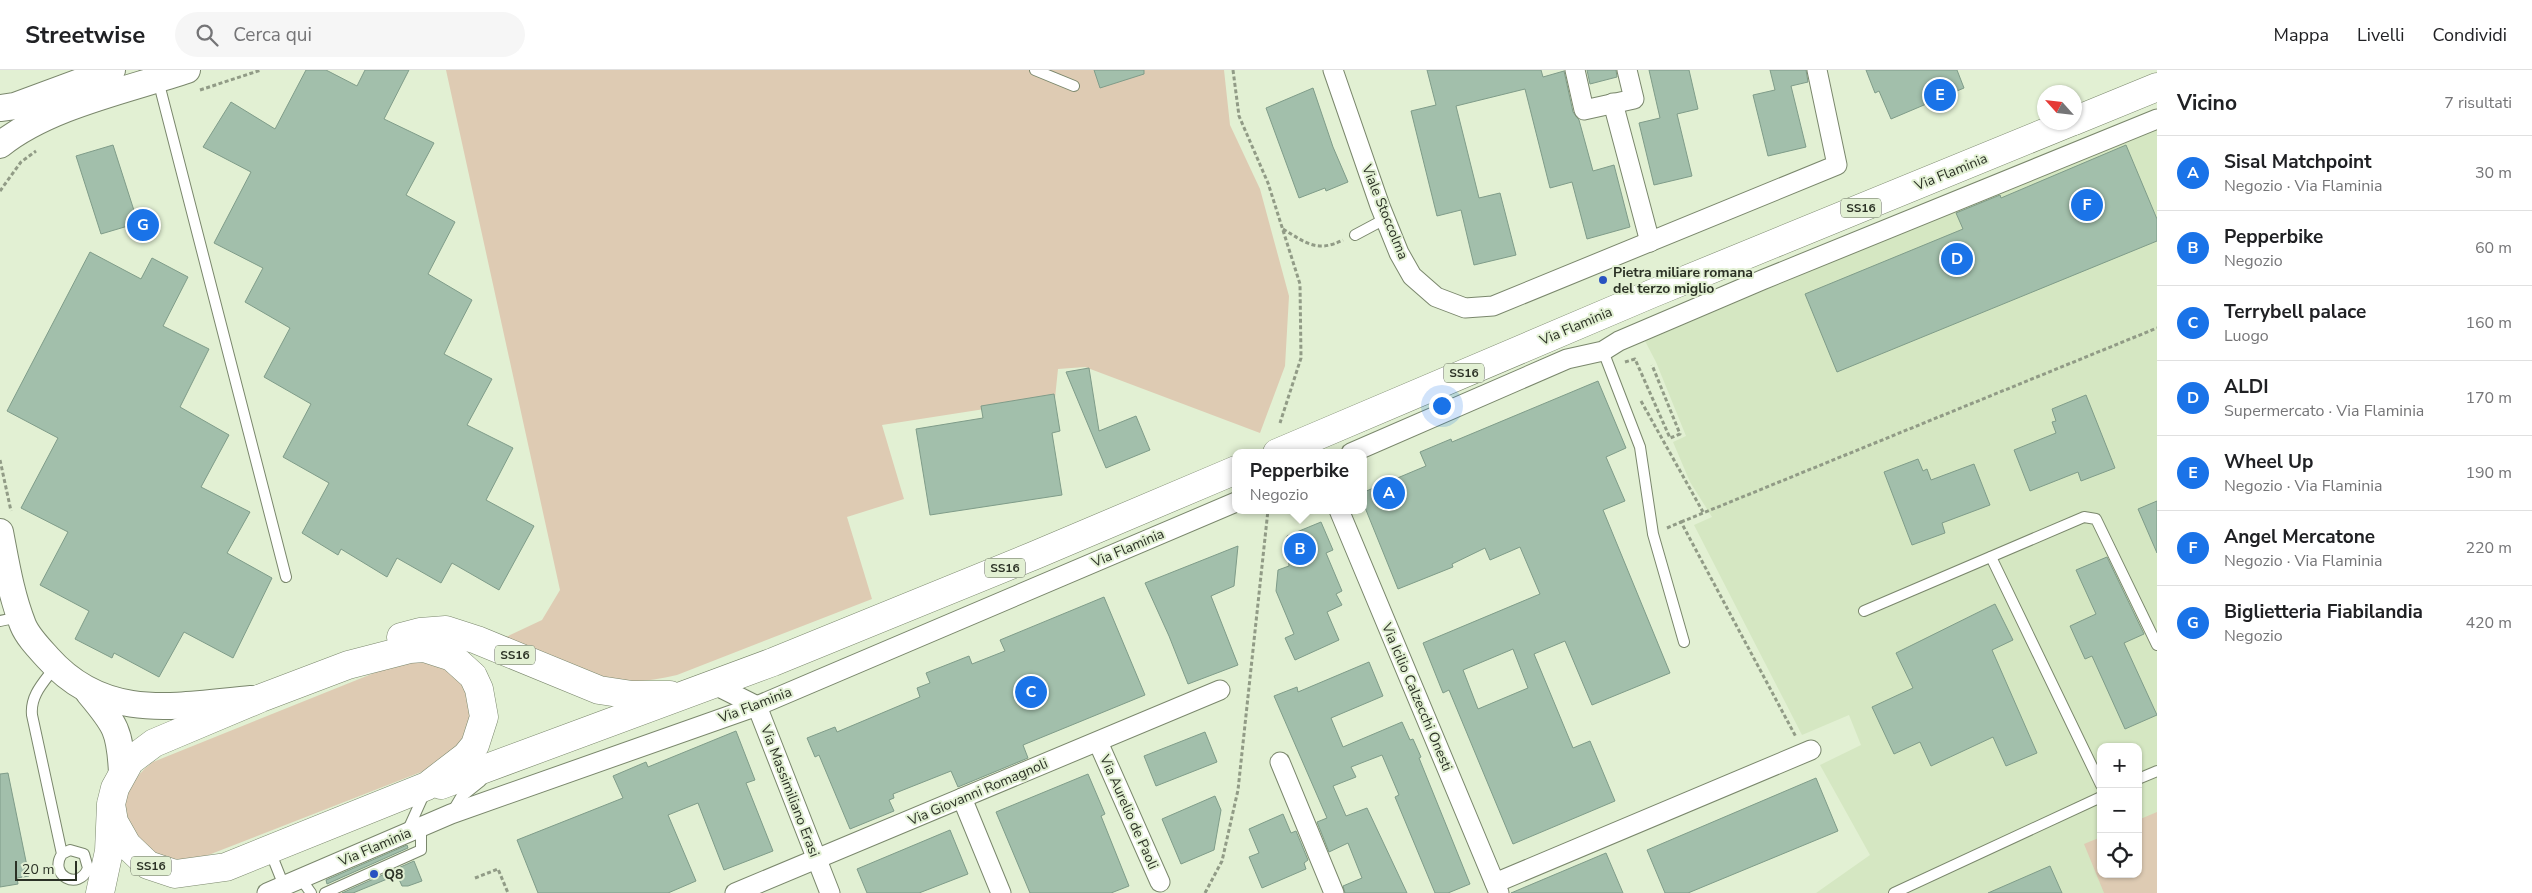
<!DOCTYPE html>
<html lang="it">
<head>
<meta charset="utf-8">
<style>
	:root { --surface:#fff; --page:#f6f6f6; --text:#202124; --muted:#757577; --line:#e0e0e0; --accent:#1a73e8 }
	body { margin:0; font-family:"Nunito Sans",sans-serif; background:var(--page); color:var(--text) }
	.controls { position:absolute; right:15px; bottom:15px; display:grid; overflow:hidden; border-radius:10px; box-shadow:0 1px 4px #0004 }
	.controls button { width:45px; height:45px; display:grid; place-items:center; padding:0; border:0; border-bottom:1px solid var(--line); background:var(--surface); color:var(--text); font:25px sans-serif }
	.compass { position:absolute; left:2037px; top:15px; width:45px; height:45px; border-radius:50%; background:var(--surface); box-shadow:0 1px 4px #0004; rotate:297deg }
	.scale { position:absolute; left:15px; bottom:12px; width:62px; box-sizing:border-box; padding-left:5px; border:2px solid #2b3125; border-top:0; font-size:14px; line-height:18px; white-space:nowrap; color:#2b3125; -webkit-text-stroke:4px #e2f0d3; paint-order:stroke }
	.you { position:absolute; left:1441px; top:335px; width:18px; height:18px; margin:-12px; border:4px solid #fff; border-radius:50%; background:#1a73e8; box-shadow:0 0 0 8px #1a73e833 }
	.badge { display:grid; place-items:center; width:32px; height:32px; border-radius:50%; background:var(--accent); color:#fff; font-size:16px; font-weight:700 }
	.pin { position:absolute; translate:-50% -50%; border:2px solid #fff; box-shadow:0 1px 5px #0006 }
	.popup { position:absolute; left:1232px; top:379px; width:135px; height:65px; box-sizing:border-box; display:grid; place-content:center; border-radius:10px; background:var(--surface); filter:drop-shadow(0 1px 4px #0005); font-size:16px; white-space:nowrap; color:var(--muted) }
	.popup b { font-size:19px; color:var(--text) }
	.popup::after { content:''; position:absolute; left:50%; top:100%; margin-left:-10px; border:10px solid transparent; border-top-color:var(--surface) }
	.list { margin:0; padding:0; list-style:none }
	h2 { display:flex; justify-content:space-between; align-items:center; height:65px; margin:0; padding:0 20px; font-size:21px }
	h2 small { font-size:16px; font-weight:400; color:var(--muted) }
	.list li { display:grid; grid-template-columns:32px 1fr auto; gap:15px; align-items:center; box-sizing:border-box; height:75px; padding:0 20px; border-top:1px solid var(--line) }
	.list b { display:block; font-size:19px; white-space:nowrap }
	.list p { margin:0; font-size:16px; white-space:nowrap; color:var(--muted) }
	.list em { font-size:16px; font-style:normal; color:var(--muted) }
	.icon { flex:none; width:28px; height:28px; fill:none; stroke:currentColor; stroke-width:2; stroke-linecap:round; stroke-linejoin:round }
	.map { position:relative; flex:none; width:2157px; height:823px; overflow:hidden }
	header { display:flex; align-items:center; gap:30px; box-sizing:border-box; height:70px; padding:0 25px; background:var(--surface); border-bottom:1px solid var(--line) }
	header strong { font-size:24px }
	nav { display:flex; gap:28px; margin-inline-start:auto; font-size:18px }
	.search { width:350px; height:45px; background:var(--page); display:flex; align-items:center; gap:12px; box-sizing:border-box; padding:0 18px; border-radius:28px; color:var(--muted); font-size:19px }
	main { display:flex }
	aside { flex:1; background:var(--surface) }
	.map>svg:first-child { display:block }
</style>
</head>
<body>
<header>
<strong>Streetwise</strong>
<div class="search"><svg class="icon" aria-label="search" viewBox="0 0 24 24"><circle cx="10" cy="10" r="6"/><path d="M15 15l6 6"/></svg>Cerca qui</div>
<nav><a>Mappa</a><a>Livelli</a><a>Condividi</a></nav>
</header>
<main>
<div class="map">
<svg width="2157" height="823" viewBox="0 0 2157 823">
	<rect width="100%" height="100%" fill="#e2f0d3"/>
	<!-- built -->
	<path fill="#d5e7c2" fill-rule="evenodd" d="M 2157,54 L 2157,823 L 1816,823 L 1870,785 L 1820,695 L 1861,675 L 1849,645 L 1802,665 L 1694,455 L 1712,447 L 1690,412 L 1673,372 L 1686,366 L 1656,292 L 1645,271 ZM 2101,677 L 2138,677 L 2138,804 L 2101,804 Z"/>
	<!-- green -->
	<g fill="#decbb3">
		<path d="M 446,0 L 1224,0 L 1230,55 L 1260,119 L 1289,226 L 1285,296 L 1260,363 L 1085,297 L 1058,299 L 1055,328 L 882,355 L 904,429 L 847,447 L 872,529 L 677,605 C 659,609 642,612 624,611 C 588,610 538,582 504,568 L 542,550 L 560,520 Z"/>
		<path d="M 409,589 L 438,593 L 462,611 L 473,643 L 465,668 L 439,695 L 193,791 C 166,794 157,790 140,770 C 136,764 128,758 126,751 C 120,727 135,705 153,692 Z"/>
		<path d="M 2157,742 L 2157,823 L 2104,823 L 2084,774 L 2101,767 L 2101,804 L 2138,804 L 2138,750 Z"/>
	</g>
	<!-- building -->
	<g fill="#a2bfab" stroke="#7f9c89" fill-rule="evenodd">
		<path d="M 306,0 L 326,0 L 357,16 L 365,0 L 409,0 L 384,49 L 434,73 L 406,125 L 455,152 L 428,204 L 472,230 L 444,284 L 492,309 L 467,355 L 513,378 L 486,430 L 534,456 L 499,520 L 452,493 L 441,513 L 397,488 L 387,507 L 341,479 L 338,485 L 302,463 L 329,413 L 283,387 L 311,334 L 264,307 L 290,258 L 245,232 L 263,198 L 214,173 L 251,102 L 203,77 L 231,32 L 275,59 Z"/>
		<path d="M 1094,0 L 1144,0 L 1144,4 L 1100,18 Z"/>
		<path d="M 1427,0 L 1541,0 L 1543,7 L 1564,1 L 1573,42 L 1579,50 L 1593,101 L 1614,95 L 1630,157 L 1587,169 L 1572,112 L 1550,118 L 1525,19 L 1456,36 L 1479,128 L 1500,123 L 1516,185 L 1474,195 L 1461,140 L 1437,146 L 1411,41 L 1436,35 Z"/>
		<path d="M 1587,0 L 1616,0 L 1617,7 L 1590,14 Z"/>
		<path d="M 1649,0 L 1689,0 L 1698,39 L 1677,44 L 1692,106 L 1654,115 L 1639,53 L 1660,48 Z"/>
		<path d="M 1770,0 L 1806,0 L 1808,12 L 1791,16 L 1806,77 L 1768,86 L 1753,25 L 1775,20 Z"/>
		<path d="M 1866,0 L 1957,0 L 1964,18 L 1891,49 L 1879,21 L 1875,23 Z"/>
		<path d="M 1313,18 L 1333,77 L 1348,112 L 1326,121 L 1325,118 L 1299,128 L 1266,38 Z"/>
		<path d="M 113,75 L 138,153 L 101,164 L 76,86 Z"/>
		<path d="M 2126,75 L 2157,149 L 2157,171 L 1837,302 L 1805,224 L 1963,159 L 1956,143 L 2000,125 L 2001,128 Z"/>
		<path d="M 90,182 L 141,209 L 152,188 L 188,207 L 163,256 L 209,279 L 180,337 L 229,365 L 201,417 L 250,442 L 227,483 L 272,508 L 233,588 L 184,562 L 159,607 L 114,583 L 112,588 L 75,569 L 89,541 L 40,515 L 68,462 L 21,438 L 58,368 L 7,341 Z"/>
		<path d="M 1089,298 L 1099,361 L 1136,346 L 1150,380 L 1106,398 L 1066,302 Z"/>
		<path d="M 1598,311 L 1626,378 L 1606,387 L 1625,431 L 1603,440 L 1670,603 L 1592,635 L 1565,571 L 1534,584 L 1573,678 L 1590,671 L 1615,731 L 1513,774 L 1449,620 L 1443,623 L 1423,573 L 1540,524 L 1520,477 L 1490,490 L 1485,478 L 1452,494 L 1453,497 L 1398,519 L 1364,435 L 1364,422 L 1426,396 L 1420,382 L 1451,369 L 1452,372 ZM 1513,579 L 1528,618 L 1478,639 L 1463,600 Z"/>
		<path d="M 1054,324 L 1060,361 L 1052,363 L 1062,425 L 930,445 L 916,359 L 983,348 L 981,336 Z"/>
		<path d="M 2086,325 L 2115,398 L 2081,411 L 2078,402 L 2030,421 L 2014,380 L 2056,363 L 2052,352 L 2056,351 L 2052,339 Z"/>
		<path d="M 1918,389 L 1923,401 L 1927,399 L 1931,410 L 1974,394 L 1990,435 L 1942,453 L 1945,463 L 1912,475 L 1884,402 Z"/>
		<path d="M 2157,431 L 2157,483 L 2138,439 Z"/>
		<path d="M 1321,452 L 1333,480 L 1326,483 L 1342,521 L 1336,524 L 1342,535 L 1327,542 L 1339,570 L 1295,590 L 1285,568 L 1294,564 L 1276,521 L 1278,500 L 1289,496 L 1287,466 Z"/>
		<path d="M 1238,476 L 1234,516 L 1211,526 L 1238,595 L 1188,614 L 1169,566 L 1145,513 Z"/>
		<path d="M 2107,487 L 2144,564 L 2124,573 L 2157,645 L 2125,659 L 2092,586 L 2085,589 L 2070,556 L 2096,544 L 2076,500 Z"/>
		<path d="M 1104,527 L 1145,625 L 1023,675 L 1028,688 L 958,717 L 951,701 L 893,724 L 894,728 L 889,730 L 894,741 L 850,759 L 819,685 L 815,687 L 807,668 L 835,657 L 837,662 L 920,627 L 917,618 L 930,613 L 926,603 L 969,586 L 972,594 L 1005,581 L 1000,570 Z"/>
		<path d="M 1995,534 L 2013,570 L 1992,580 L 2037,683 L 2006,696 L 1993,667 L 1931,696 L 1920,672 L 1894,684 L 1872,637 L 1913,618 L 1896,583 Z"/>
		<path d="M 1369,592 L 1383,626 L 1331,648 L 1343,677 L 1402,652 L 1410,670 L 1413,669 L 1421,687 L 1419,688 L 1470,814 L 1448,823 L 1435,823 L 1395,727 L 1399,725 L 1382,685 L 1351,697 L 1356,707 L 1333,716 L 1346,746 L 1367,738 L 1407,823 L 1345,823 L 1343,816 L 1362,808 L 1348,773 L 1329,782 L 1317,752 L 1327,748 L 1274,626 L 1297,617 L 1298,622 Z"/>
		<path d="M 736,661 L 755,710 L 746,713 L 773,781 L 724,800 L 698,733 L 668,745 L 696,811 L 668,823 L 538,823 L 517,770 L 623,728 L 613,706 L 646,692 L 648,697 Z"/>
		<path d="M 1205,662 L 1217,692 L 1156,716 L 1144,686 Z"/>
		<path d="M 8,703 L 29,806 L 17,808 L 18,814 L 0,817 L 0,704 Z"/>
		<path d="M 1088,704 L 1105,744 L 1101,746 L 1129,816 L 1111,823 L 1030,823 L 996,742 Z"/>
		<path d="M 1816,708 L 1838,761 L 1688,823 L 1665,823 L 1647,780 Z"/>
		<path d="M 1215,726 L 1221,740 L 1214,780 L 1181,794 L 1162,749 Z"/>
		<path d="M 1283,744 L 1291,763 L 1296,761 L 1308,790 L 1304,793 L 1306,799 L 1262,818 L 1249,787 L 1259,783 L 1249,759 Z"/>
		<path d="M 950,760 L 968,804 L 919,823 L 867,823 L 857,799 Z"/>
		<path d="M 407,775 L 408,778 L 327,814 L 326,810 Z"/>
		<path d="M 1606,783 L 1623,823 L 1511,823 Z"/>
		<path d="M 414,791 L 422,811 L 408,816 L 402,816 L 397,805 L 353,823 L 342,823 Z"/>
		<path d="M 2050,796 L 2062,823 L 1988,823 Z"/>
	</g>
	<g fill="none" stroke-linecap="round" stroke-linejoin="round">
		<defs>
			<g id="lane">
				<path d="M 1035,0 L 1074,16"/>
				<path d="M 158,10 L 286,507"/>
				<path d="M 1355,165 L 1385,149"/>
				<path d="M 1603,281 L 1640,377 L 1653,464 L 1684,572"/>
				<path d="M 1991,487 L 2101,715"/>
				<path d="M 1864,541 L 2084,447 L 2096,449 L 2157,575"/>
				<path d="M 0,551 L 19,547"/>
				<path d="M 55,597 C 44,612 30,625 32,645 L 62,784 C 48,805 79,822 88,798 L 84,784 L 70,780 L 62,784"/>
				<path d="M 2138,709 L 2157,701"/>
				<path d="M 451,744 L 461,727 L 481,711"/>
				<path d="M 407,762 L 425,722"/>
				<path d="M 270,781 L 284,816"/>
				<path d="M 301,809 L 311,823"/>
				<path d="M 325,823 L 421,780 L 421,757"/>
				<path d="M 1894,823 L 2101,727"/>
			</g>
			<g id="street">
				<path d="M 1333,0 L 1380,136 L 1399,183 L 1412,206 L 1436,227 L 1465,238 L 1493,236 L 1837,95 L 1817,0"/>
				<path d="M 1575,0 L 1584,40 L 1634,29 L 1627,0"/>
				<path d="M 1613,33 L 1650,172"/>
				<path d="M 1351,383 L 1567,289 L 1603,281 L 1619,271 L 1762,210 L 2157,49"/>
				<path d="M 1339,440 L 1499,823"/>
				<path d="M 715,615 L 757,636 L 830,823"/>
				<path d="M 1098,672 L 1160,812"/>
				<path d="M 1280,692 L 1334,823"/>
				<path d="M 962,728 L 1001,823"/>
				<path d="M 1495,813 L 1811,680"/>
				<path d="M 267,823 L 451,744 L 757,636 L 1236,432"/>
				<path d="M 735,823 L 1220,620"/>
			</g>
			<g id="secondary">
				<path d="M 0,38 L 15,36 L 112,0"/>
				<path d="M 0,75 C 48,36 128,20 187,0"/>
				<path d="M 0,462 C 6,493 11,525 23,555 C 28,567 39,578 48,588 C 105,652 175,636 251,629"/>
				<path d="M 89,623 C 116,655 120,661 122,703"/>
			</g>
			<g id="primary">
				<path d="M 2074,51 L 2157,17"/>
				<path d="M 1277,383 L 1651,224 L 2071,52"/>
				<path d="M 401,567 L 420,562 L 446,560 L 477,570 L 599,620 L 632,625 L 670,625"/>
				<path d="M 441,715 L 773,592 L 1033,486 L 1236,400"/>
				<path d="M 100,823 L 109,781 L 111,734 L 115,718 L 130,691 L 154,673 L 261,628 L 348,595 L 410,579 L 424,578 L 452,587 L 473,606 L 479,619 L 484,647 L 475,675 L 466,686 L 427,716 L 226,797 L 175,804 L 148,795 L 127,775 L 114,752 L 111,734"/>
			</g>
		</defs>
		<!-- lane casing -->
		<use href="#lane" stroke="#7a876c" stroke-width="12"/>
		<!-- street casing -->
		<use href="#street" stroke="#7a876c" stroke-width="21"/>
		<!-- secondary casing -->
		<use href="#secondary" stroke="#7a876c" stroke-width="28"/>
		<!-- primary casing -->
		<use href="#primary" stroke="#7a876c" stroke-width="29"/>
		<!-- path -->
		<g stroke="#919b86" stroke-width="3" stroke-dasharray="4 2.5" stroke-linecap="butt">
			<path d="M 1233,0 L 1239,46 L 1268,113 L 1300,214 L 1301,288 L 1280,353"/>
			<path d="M 200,20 L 261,0"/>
			<path d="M 0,121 L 21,92 L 36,81"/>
			<path d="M 1283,159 C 1306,173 1317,183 1343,170"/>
			<path d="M 1625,292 L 1635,289 L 1670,368 L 1680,364 L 1652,295"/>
			<path d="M 1641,331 L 1703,442"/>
			<path d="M 0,390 L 11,441"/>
			<path d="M 1681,452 L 2157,258"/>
			<path d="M 1667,458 L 1681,452 L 1796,667"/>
			<path d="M 475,808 L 498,799 L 508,823"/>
			<path d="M 1205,823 L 1222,791 L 1238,720 L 1268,440"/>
		</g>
		<!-- lane -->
		<use href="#lane" stroke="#fff" stroke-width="10"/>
		<!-- street -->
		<use href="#street" stroke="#fff" stroke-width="19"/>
		<!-- secondary -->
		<use href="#secondary" stroke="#fff" stroke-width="26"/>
		<!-- primary -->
		<use href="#primary" stroke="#fff" stroke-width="28"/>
	</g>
	<!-- markers -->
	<g fill="#2852c1" stroke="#e2f0d3" stroke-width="2">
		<circle cx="1603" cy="210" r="5"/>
		<circle cx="374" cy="804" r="5"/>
	</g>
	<g text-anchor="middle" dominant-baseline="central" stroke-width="4" stroke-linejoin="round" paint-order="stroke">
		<!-- shield labels -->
		<g fill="#e2f0d3" stroke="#626a59" stroke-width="1">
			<rect x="1841" y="128.5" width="40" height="19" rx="4"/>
			<rect x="1444" y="293.5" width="40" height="19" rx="4"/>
			<rect x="985" y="488.5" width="40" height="19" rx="4"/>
			<rect x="495" y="575.5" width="40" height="19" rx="4"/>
			<rect x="131" y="786.5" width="40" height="19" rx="4"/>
		</g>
		<g font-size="12" font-weight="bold" fill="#2b3125">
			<text x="1861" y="138">SS16</text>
			<text x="1464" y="303">SS16</text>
			<text x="1005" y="498">SS16</text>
			<text x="515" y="585">SS16</text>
			<text x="151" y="796">SS16</text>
		</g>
		<!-- street labels -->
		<g font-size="14" fill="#2b3125" stroke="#e2f0d3">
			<text transform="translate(1951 102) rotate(-22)">Via Flaminia</text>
			<text transform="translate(1385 142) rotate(68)">Viale Stoccolma</text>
			<text transform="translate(1576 256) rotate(-23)">Via Flaminia</text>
			<text transform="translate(1128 478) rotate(-23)">Via Flaminia</text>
			<text transform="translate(1417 627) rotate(67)">Via Icilio Calzecchi Onesti</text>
			<text transform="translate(755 635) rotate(-21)">Via Flaminia</text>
			<text transform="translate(790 721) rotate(69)">Via Massimiliano Erasi</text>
			<text transform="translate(978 722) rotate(-23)">Via Giovanni Romagnoli</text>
			<text transform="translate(1129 742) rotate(66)">Via Aurelio de Paoli</text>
			<text transform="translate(375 777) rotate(-23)">Via Flaminia</text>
		</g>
		<!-- poi labels -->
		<g font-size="14" font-weight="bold" fill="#2b3125" stroke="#e2f0d3" text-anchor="start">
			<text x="1613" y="202">Pietra miliare romana<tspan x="1613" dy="16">del terzo miglio</tspan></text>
			<text x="384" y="804">Q8</text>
		</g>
	</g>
</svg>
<div class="controls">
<button>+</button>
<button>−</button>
<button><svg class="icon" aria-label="locate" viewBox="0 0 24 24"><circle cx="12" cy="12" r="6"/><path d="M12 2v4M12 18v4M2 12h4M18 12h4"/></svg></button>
</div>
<svg class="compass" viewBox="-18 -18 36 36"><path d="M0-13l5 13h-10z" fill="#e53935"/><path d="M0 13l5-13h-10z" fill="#757577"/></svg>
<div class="scale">20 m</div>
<div class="you"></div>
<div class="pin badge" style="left:1389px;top:423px">A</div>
<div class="pin badge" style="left:1300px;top:479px">B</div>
<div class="popup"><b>Pepperbike</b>Negozio</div>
<div class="pin badge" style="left:1031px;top:622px">C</div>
<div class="pin badge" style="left:1957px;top:189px">D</div>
<div class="pin badge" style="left:1940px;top:25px">E</div>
<div class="pin badge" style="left:2087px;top:135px">F</div>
<div class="pin badge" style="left:143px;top:155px">G</div>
</div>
<aside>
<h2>Vicino<small>7 risultati</small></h2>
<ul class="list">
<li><span class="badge">A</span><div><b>Sisal Matchpoint</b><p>Negozio · Via Flaminia</p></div><em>30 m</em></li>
<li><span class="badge">B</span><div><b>Pepperbike</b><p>Negozio</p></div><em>60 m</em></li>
<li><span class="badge">C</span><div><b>Terrybell palace</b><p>Luogo</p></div><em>160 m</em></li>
<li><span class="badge">D</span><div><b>ALDI</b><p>Supermercato · Via Flaminia</p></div><em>170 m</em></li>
<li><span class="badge">E</span><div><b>Wheel Up</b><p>Negozio · Via Flaminia</p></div><em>190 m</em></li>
<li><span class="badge">F</span><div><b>Angel Mercatone</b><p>Negozio · Via Flaminia</p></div><em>220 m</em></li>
<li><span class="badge">G</span><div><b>Biglietteria Fiabilandia</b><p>Negozio</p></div><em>420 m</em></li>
</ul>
</aside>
</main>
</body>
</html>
